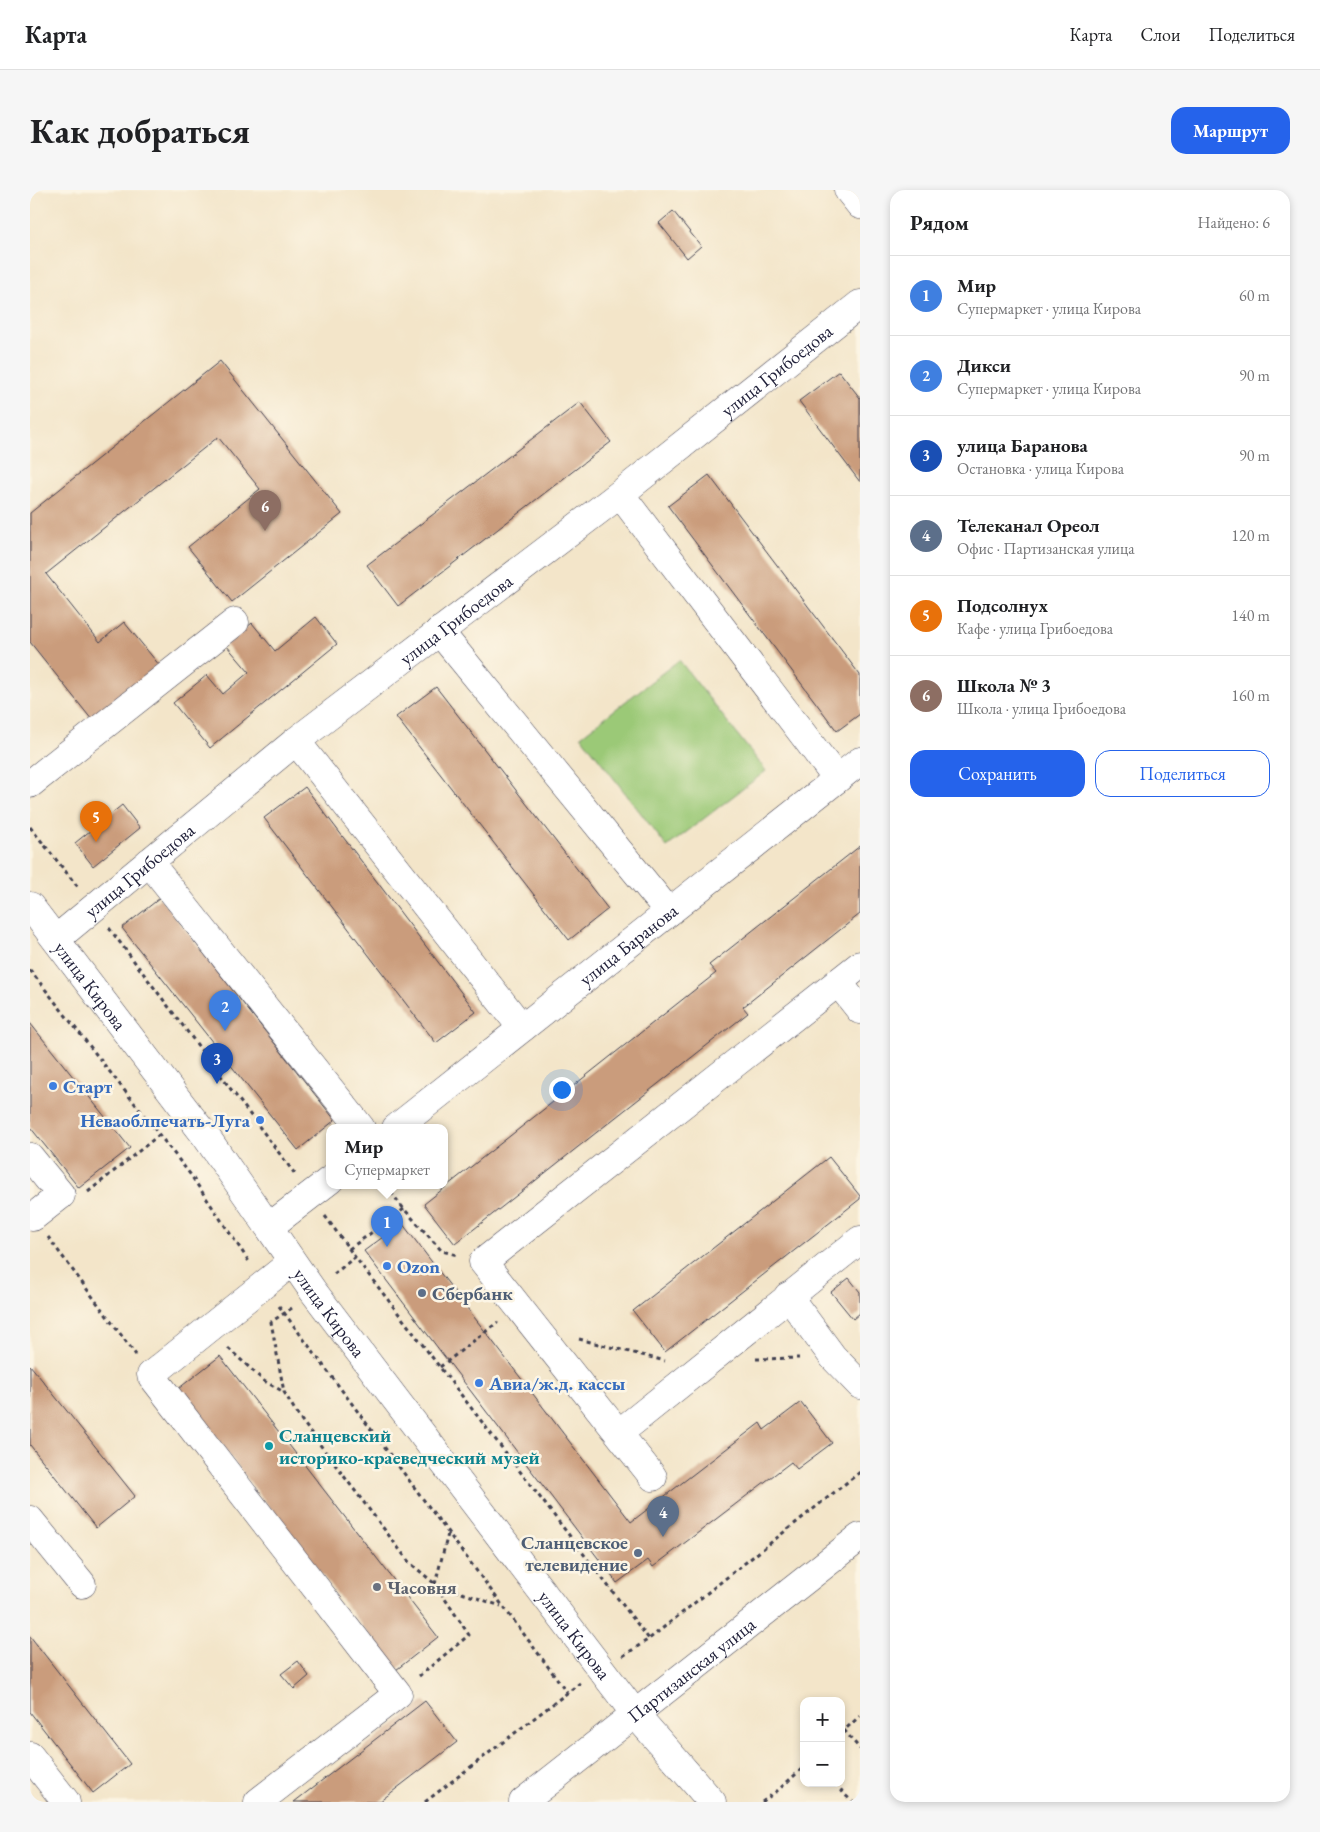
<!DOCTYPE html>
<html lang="ru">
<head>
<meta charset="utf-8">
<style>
	:root { --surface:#fff; --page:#f6f6f6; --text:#202124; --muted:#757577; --line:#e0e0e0; --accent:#2563eb }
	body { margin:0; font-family:"EB Garamond",serif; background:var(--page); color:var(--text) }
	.controls { position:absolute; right:15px; bottom:15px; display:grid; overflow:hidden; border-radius:10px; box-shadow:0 2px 8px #0003 }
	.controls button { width:45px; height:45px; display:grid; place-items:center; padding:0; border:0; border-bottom:1px solid var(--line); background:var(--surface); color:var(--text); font:25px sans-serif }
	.you { position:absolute; left:531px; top:899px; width:18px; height:18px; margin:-12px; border:4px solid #fff; border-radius:50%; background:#1a73e8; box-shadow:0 0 0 8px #1a73e833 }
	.badge { display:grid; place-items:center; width:32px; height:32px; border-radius:50%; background:var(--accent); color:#fff; font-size:16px; font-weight:700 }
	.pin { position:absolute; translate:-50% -41px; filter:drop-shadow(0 1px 2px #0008) }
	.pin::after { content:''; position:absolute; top:26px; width:18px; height:15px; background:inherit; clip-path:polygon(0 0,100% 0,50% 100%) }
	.popup { position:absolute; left:296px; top:934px; width:122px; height:65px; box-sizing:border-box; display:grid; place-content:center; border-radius:10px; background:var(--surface); filter:drop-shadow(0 1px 4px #0005); font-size:16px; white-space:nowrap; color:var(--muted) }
	.popup b { font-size:19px; color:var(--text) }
	.popup::after { content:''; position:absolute; left:50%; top:100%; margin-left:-10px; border:10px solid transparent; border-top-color:var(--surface) }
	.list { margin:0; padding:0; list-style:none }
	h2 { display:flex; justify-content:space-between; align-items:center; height:65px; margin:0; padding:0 20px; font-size:21px }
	h2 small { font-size:16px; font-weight:400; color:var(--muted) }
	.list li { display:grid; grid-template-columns:32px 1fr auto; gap:15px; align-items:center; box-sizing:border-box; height:80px; padding:0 20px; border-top:1px solid var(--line) }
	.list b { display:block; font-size:19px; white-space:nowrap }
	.list p { margin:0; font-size:16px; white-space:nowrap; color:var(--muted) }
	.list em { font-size:16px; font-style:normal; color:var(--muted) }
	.actions { display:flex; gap:10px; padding:15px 20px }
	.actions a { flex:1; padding:11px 0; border:1px solid var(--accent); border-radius:15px; text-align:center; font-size:18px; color:var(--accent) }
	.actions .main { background:var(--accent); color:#fff }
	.map { position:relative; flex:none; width:830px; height:1612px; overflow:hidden; border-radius:15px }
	header { display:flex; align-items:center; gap:30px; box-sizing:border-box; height:70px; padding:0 25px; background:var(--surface); border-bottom:1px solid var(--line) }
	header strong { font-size:24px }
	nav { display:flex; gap:28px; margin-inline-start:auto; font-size:18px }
	.intro { display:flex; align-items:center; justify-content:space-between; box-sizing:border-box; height:120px; padding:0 30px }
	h1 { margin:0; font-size:35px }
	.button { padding:12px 22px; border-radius:15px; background:var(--accent); color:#fff; font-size:18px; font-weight:700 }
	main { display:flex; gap:30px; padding:0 30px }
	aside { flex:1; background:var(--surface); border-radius:15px; box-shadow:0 2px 8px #0003 }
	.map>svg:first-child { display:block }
</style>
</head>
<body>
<header>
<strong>Карта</strong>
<nav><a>Карта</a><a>Слои</a><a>Поделиться</a></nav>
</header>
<div class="intro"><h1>Как добраться</h1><a class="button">Маршрут</a></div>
<main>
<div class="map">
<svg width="830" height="1612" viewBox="0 0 830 1612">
	<rect width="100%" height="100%" fill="#fcf5e5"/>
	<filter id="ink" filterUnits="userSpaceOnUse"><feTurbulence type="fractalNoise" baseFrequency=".02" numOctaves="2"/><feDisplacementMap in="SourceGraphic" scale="10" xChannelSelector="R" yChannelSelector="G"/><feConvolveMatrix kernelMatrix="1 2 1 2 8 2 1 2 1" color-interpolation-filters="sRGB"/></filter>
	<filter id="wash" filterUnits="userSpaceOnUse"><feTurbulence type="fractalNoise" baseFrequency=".0096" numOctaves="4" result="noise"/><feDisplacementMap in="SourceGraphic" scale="20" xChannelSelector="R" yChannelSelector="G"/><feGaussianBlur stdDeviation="1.12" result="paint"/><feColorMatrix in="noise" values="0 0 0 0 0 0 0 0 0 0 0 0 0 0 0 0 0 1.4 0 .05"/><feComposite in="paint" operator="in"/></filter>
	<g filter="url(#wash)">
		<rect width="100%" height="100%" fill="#f3e5c9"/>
		<!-- green -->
		<path fill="#9bc977" stroke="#5e7659" d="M 649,470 L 736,581 L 637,657 L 551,546 Z"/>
		<g id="blocks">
			<!-- building -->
			<g fill="#ca9c7c">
				<path d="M 643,21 L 671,56 L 657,68 L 629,33 Z"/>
				<path d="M 190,171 L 312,324 L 202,412 L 158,357 L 230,299 L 188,247 L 16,384 L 70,452 L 94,432 L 130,476 L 62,530 L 0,452 L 0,323 Z"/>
				<path d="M 809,181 L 830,208 L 830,292 L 769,211 Z"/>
				<path d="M 550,212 L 581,252 L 368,416 L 337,375 Z"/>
				<path d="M 679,285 L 830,485 L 830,524 L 807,541 L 638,316 Z"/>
				<path d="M 286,427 L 307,454 L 180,558 L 143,513 L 177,485 L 193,504 L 219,482 L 196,455 L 222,433 L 245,461 Z"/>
				<path d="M 406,497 L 578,719 L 539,750 L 366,527 Z"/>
				<path d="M 275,597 L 446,822 L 406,853 L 234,628 Z"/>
				<path d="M 92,615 L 110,638 L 63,676 L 45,653 Z"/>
				<path d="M 830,656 L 830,724 L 713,817 L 718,823 L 425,1054 L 394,1014 L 686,783 L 679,775 Z"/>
				<path d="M 130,708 L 305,930 L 268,960 L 92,738 Z"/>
				<path d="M 0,833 L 100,958 L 49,998 L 0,937 Z"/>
				<path d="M 799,967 L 830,1006 L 830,1009 L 635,1162 L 603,1121 Z"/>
				<path d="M 372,1033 L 601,1332 L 730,1233 L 734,1240 L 771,1212 L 802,1253 L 767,1279 L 761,1272 L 623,1377 L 618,1370 L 587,1393 L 334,1061 Z"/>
				<path d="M 819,1088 L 830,1102 L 830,1123 L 823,1129 L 801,1102 Z"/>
				<path d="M 190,1166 L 408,1447 L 366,1480 L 148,1199 Z"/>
				<path d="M 0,1175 L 105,1306 L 66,1338 L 0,1255 Z"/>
				<path d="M 0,1446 L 100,1574 L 63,1603 L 0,1522 Z"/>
				<path d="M 268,1471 L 279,1486 L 264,1499 L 251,1484 Z"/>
				<path d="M 395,1511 L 427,1552 L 349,1612 L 264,1612 Z"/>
			</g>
		</g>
	</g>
	<g filter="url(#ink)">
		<use href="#blocks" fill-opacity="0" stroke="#413f50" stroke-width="1"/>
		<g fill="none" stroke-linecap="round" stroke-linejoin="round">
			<defs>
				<g id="minor">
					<path d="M 818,0 L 830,15"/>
					<path d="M 590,304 L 807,589"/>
					<path d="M 409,441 L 639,722"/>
					<path d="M 266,551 L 492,838"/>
					<path d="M 0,594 L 205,432"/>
					<path d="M 119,672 L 331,938"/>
					<path id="s1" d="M 0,716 L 177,948 L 283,1101 L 606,1525 L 682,1612"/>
					<path id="s2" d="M 26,749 L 266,551 L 590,304 L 830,114"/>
					<path d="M 808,792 L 830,820"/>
					<path id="s3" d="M 366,938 L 830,571"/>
					<path d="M 0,967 L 31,1005 L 3,1027"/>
					<path d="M 239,1037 L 300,990"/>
					<path d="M 758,1106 L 803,1167 L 830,1195"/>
					<path d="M 589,1243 L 830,1050"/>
					<path d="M 623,1287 L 453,1072 L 830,775"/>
					<path d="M 0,1330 L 52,1394"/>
					<path d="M 0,1566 L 36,1612"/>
					<path d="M 228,1612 L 368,1504 L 121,1185 L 262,1072"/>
					<path id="s4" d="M 493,1612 L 830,1347"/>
				</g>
			</defs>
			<!-- minor casing -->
			<use href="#minor" stroke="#413f50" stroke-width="29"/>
			<!-- path -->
			<g stroke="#413f50" stroke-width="3" stroke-dasharray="4 4" stroke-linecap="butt">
				<path d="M 0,637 L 48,697"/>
				<path d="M 79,738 L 265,984"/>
				<path d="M 0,780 L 160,984 L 220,1073"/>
				<path d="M 356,996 L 374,1019 L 412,1061 L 427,1065"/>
				<path d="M 58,1002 L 129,945"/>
				<path d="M 295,1026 L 325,1067 L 619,1449"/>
				<path d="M 18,1047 L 106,1165"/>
				<path d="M 319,1059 L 374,1019"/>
				<path d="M 304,1084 L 325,1067"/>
				<path d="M 249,1116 L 537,1502"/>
				<path d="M 262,1118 L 241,1132 L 254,1202 L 269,1227 L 379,1372 L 405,1394 L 439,1445 L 389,1486"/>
				<path d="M 549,1149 L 635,1171"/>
				<path d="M 198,1158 L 234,1191 L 254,1202"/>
				<path d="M 726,1169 L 769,1168"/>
				<path d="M 410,1177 L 468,1132"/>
				<path d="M 418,1344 L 405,1394 L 471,1416"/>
				<path d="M 593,1466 L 619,1449 L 830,1282"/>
				<path d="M 814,1540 L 830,1559"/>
				<path d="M 811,1543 L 830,1526"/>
				<path d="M 806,1593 L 814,1604 L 823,1612"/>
				<path d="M 395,1612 L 550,1493"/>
				<path d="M 732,1612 L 747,1601 L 774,1577"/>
			</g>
			<!-- minor -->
			<use href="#minor" stroke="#fff" stroke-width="28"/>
		</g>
	</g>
	<!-- markers -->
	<g fill="#3f7fe0" stroke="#fcf5e5" stroke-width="2">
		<circle cx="23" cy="896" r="5"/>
		<circle cx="230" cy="930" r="5"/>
		<circle cx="357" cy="1076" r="5"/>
		<circle cx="449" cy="1193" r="5"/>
	</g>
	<g fill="#5c6f8a" stroke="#fcf5e5" stroke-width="2">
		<circle cx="392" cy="1103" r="5"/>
		<circle cx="608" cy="1363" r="5"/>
	</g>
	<circle fill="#0f9aa8" stroke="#fcf5e5" stroke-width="2" cx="239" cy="1256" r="5"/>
	<circle fill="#6b7280" stroke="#fcf5e5" stroke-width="2" cx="347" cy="1397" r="5"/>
	<g text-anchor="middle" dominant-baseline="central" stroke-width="5" stroke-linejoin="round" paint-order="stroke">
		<!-- street labels -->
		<g font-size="19" fill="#22223b" stroke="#fcf5e5">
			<text stroke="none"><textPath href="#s2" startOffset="918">улица Грибоедова</textPath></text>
			<text stroke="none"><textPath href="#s2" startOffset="512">улица Грибоедова</textPath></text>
			<text stroke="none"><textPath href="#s2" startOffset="108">улица Грибоедова</textPath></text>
			<text stroke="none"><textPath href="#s3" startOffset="296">улица Баранова</textPath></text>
			<text stroke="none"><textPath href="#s1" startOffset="100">улица Кирова</textPath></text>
			<text stroke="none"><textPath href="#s1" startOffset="505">улица Кирова</textPath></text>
			<text stroke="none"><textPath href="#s1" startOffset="910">улица Кирова</textPath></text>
			<text stroke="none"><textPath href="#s4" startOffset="214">Партизанская улица</textPath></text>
		</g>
		<!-- shop labels -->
		<g font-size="19" font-weight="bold" fill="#366cbe" stroke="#fcf5e5" text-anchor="start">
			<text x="33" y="896">Старт</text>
			<text x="220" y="930" text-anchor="end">Неваоблпечать-Луга</text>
			<text x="367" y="1076">Ozon</text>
			<text x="459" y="1193">Авиа/ж.д. кассы</text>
		</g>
		<!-- service labels -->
		<g font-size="19" font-weight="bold" fill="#4e5e75" stroke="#fcf5e5" text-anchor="start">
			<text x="402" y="1103">Сбербанк</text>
			<text x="598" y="1352" text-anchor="end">Сланцевское<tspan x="598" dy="22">телевидение</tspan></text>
		</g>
		<!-- culture labels -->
		<g font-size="19" font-weight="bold" fill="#0d838f" stroke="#fcf5e5" text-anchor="start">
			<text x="249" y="1245">Сланцевский<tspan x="249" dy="22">историко-краеведческий музей</tspan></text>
		</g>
		<!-- worship labels -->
		<g font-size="19" font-weight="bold" fill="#5b616d" stroke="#fcf5e5" text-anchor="start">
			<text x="357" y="1397">Часовня</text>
		</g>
	</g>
</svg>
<div class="controls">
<button>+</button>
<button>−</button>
</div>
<div class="you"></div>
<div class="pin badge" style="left:357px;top:1057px;background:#3f7fe0">1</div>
<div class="popup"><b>Мир</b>Супермаркет</div>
<div class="pin badge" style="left:195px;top:841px;background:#3f7fe0">2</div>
<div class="pin badge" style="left:187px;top:894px;background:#1a4fb4">3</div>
<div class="pin badge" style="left:633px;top:1347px;background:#5c6f8a">4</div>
<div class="pin badge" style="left:66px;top:652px;background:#e8710a">5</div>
<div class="pin badge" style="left:235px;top:341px;background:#8d6e63">6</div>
</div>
<aside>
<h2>Рядом<small>Найдено: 6</small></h2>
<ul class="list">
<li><span class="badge" style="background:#3f7fe0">1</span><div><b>Мир</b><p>Супермаркет · улица Кирова</p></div><em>60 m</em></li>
<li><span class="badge" style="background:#3f7fe0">2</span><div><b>Дикси</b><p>Супермаркет · улица Кирова</p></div><em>90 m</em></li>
<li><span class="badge" style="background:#1a4fb4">3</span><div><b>улица Баранова</b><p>Остановка · улица Кирова</p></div><em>90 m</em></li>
<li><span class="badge" style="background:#5c6f8a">4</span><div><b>Телеканал Ореол</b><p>Офис · Партизанская улица</p></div><em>120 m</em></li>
<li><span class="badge" style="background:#e8710a">5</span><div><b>Подсолнух</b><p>Кафе · улица Грибоедова</p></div><em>140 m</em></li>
<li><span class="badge" style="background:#8d6e63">6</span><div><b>Школа № 3</b><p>Школа · улица Грибоедова</p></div><em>160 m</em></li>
</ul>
<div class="actions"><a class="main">Сохранить</a><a>Поделиться</a></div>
</aside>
</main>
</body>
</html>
